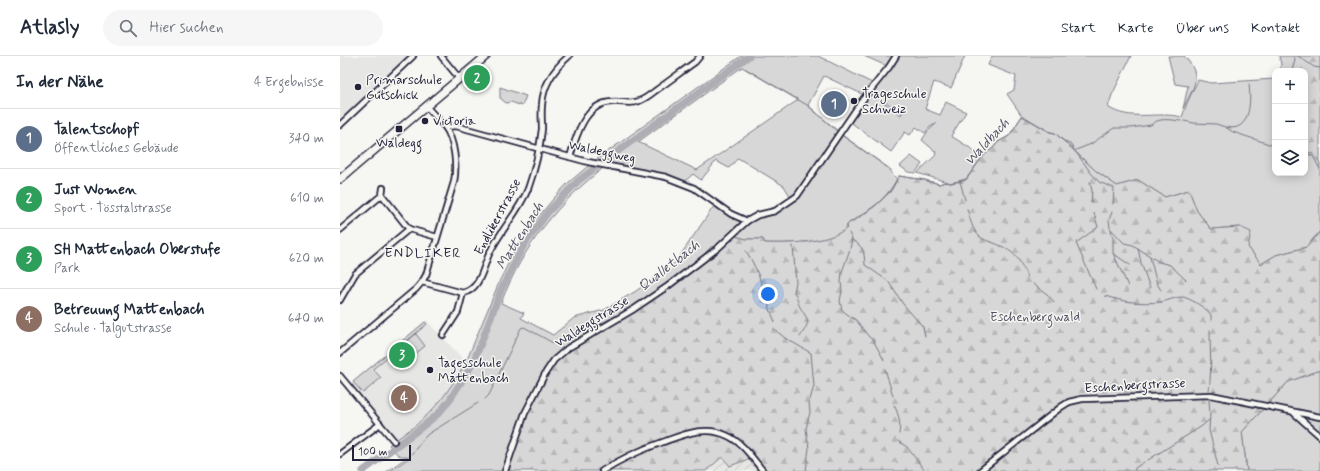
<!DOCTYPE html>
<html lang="de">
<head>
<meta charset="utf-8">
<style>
	:root { --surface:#fff; --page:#f6f6f7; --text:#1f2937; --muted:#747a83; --line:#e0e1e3; --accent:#22223b }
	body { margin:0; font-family:Mynerve,sans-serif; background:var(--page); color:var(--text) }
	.controls { position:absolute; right:12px; top:12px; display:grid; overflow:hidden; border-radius:8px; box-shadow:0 2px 10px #0003 }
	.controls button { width:36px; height:36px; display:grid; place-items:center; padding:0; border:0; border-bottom:1px solid var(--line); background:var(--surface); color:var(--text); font:20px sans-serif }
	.scale { position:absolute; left:12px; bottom:10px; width:59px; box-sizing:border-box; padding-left:4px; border:2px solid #22223b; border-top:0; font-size:11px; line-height:14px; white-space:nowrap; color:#22223b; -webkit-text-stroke:3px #f6f6f2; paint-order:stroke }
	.you { position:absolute; left:428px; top:238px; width:14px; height:14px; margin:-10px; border:3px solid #fff; border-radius:50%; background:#1a73e8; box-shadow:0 0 0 6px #1a73e833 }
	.badge { display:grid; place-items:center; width:26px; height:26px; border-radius:50%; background:var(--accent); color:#fff; font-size:13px; font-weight:700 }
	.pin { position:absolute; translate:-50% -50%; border:2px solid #fff; box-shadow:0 1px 4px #0006 }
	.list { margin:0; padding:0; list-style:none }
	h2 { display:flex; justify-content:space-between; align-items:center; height:52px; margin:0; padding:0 16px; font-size:17px }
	h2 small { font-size:13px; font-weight:400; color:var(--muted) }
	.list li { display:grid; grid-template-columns:26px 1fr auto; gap:12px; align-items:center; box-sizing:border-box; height:60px; padding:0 16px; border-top:1px solid var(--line) }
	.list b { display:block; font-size:15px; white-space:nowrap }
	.list p { margin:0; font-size:13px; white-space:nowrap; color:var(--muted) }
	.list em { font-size:13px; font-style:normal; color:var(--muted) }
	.icon { flex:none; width:22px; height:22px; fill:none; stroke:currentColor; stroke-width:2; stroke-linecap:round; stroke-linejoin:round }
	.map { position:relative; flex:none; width:980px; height:415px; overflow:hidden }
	header { display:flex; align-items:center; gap:24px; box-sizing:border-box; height:56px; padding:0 20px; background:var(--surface); border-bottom:1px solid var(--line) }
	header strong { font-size:19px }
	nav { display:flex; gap:22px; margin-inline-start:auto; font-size:14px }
	.search { width:280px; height:36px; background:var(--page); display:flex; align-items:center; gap:10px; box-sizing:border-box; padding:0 14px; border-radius:22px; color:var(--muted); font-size:15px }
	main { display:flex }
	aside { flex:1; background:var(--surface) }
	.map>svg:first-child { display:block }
</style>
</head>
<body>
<header>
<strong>Atlasly</strong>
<div class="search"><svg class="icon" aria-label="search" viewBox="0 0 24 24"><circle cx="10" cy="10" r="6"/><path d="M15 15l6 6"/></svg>Hier suchen</div>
<nav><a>Start</a><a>Karte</a><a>Über uns</a><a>Kontakt</a></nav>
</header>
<main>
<aside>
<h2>In der Nähe<small>4 Ergebnisse</small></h2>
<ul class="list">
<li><span class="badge" style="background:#5c6f8a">1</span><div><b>Talentschopf</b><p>Öffentliches Gebäude</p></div><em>340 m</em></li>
<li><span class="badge" style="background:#2e9e5b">2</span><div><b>Just Women</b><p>Sport · Tösstalstrasse</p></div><em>610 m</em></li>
<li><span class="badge" style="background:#2e9e5b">3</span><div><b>SH Mattenbach Oberstufe</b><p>Park</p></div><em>620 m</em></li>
<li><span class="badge" style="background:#8d6e63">4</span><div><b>Betreuung Mattenbach</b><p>Schule · Talgutstrasse</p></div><em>640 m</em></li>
</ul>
</aside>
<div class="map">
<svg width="980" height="415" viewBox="0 0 980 415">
	<defs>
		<pattern id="industrial-furrows" width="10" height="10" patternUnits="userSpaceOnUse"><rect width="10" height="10" fill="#e6e6e4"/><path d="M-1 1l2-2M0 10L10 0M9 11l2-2" fill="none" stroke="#c5c5c4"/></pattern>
		<pattern id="forest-firs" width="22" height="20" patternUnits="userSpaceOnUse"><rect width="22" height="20" fill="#d7d7d7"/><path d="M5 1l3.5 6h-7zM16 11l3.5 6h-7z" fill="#b8b8b9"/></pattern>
	</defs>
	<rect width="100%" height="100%" fill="#f6f6f2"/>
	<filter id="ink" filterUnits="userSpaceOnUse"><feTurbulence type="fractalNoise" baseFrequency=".025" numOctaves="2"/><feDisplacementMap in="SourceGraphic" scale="8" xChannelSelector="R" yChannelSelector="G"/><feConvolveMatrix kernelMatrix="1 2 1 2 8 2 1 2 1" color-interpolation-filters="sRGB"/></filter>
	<g filter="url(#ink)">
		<!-- built -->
		<g fill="#e6e6e4">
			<path d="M 0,0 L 68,0 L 0,65 Z"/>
			<path d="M 86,264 L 126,306 L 116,323 L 101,344 L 75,370 L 54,385 L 8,329 Z"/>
		</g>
		<!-- industrial -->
		<path fill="url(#industrial-furrows)" d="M 382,401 L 390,410 L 409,403 L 419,415 L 366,415 Z"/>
		<!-- green -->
		<g fill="#d7d7d7" stroke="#7c7c89" fill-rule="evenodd">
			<path d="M 401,0 L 478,0 L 536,29 L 549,11 L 524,0 L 625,0 L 611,32 L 594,26 L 585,53 L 600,59 L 606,46 L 626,56 L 611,80 L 643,100 L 626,124 L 611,127 L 577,117 L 595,100 L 596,96 L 582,84 L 588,75 L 597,67 L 590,71 L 585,77 L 576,71 L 570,79 L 565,76 L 551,96 L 509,65 L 531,37 L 561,59 L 565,52 L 561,57 L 531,35 L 526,40 L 484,20 L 468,49 L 500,78 L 551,114 L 551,117 L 557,123 C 548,141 537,148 521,160 C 515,164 510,172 503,176 C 483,187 447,188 425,187 L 422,183 L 406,183 L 391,179 L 165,415 L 50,415 L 69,402 L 58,399 L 49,389 L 75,370 L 89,357 L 101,344 L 116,323 L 126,306 L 160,224 L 175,194 L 189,172 L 214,142 L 228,127 L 253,106 ZM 402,11 L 458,44 L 357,114 L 298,86 ZM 398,102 L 444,130 L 452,143 L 431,156 L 407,165 L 376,147 L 335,207 L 296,235 L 264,254 L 234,262 L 213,279 L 181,262 L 184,257 L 161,247 C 183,190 218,146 267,109 L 343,127 L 353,118 L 361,124 L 376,105 L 389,112 Z"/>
			<path d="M 652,0 L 791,0 L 772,39 L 768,51 C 789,66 818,55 842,61 L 847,47 L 858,24 L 871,27 L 935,23 L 935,117 L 965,117 L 965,97 L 973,100 L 980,113 L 980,175 L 966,191 L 936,199 L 921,208 L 908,191 L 900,171 L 871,173 L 857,155 L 849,134 L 825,141 L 798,124 L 777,130 L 756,115 L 715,77 L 710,76 L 682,60 L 667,38 L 674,34 L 676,20 L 648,9 Z"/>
			<path d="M 828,0 L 844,0 C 864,21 853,31 843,53 L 848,30 L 835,28 Z"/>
			<path d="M 939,0 L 954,0 L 955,4 L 952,15 L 940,15 L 941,8 Z"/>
			<path d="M 160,31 L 186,40 L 182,50 L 171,46 L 166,47 L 160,42 Z"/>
			<path d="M 571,100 L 582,108 L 575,117 L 568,116 L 560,110 Z"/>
			<path d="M 85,266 L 87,268 L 33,313 L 41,322 L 23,337 L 13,326 Z"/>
			<path d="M 76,278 L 85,290 L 68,304 L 58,293 Z"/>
			<path d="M 980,314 L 980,415 L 907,415 L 902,376 L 948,326 Z"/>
		</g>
		<!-- forest -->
		<g fill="url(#forest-firs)" stroke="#7c7c89">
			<path d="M 954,0 L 980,0 L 980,113 L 973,100 L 965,97 L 965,15 L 952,15 L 955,4 Z"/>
			<path d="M 682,60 L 710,76 L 715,77 L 756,115 L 777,130 L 798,124 L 825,141 L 849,134 L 857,155 L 871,173 L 900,171 L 911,176 L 908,191 L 921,208 L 936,199 L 967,191 L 980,176 L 980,314 L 948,326 L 902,376 L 907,415 L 419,415 L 409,403 L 390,410 L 382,401 L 366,415 L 165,415 L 177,377 L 206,316 L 222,297 L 310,242 L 391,179 L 406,183 L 423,183 L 425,187 C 447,188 489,187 507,172 L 507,169 L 509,167 L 535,150 L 551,135 L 559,120 L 585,124 L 599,128 L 605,126 L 611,127 L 626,123 L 643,100 L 653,92 L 658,86 L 669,80 Z"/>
		</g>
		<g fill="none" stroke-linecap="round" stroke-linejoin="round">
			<!-- stream -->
			<g stroke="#757583" stroke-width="1">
				<path d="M 958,0 L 974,11 L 980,12"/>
				<path d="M 397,8 L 399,9"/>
				<path d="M 406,13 L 467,49 L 498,75"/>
				<path d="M 844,65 L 854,67 L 876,68 L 885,71 L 893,76 L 935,90"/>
				<path d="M 886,71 C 911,78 911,44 909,28"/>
				<path d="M 502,79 L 547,111"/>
				<path d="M 736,94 L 751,88 L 774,72 L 791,72 L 811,69 C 818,61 831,64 841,65"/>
				<path d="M 965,95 L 974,98 L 980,108"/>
				<path d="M 559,120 L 585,124 L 590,127 L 593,126 L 599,128 L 605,126 L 611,127 L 626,124 L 643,100 L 653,92 L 658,86 L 669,80 L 682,60 L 685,61 L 710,76 L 715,77 L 721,83 L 730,88 L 751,117 L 759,126 L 774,132 L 773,148"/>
				<path d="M 620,125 L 625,144"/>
				<path d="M 750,126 L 752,135 L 751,147"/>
				<path d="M 627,153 C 630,162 632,174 640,181 C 643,184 649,185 654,187 C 674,195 679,201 687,221"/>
				<path d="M 772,156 L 769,164 L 770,172 L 784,187 L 793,189 L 819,206 L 830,209 L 846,224"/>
				<path d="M 754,157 L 758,171 L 736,187 L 756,233"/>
				<path d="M 507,172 L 507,169 L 509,167 C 529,156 546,144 557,123"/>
				<path d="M 771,174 L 773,182 L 773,197 L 788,230"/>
				<path d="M 509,177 L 512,183 L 510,193 L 502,216 L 501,226 L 502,235 L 500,245 L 502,254 L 511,261 L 516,264 L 529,281 L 533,284 L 544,304"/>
				<path d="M 512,184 C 524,191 524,195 525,209 L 548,225 L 563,248 L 583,271 L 585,280"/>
				<path d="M 453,190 L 456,226 L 454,236 C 458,241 457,246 460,251 C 470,267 470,265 460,281"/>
				<path d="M 798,192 L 801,207 L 810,232"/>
				<path d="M 406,195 C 421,217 425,243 435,266"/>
				<path d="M 774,198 L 790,209"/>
				<path d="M 810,201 L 817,228 L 821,234"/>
				<path d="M 693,228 L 707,238 L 714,246"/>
				<path d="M 765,240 C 784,246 801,248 821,246 C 828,245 835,241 842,241 C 848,241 868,253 871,259 C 871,259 871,265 871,265"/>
				<path d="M 294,250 L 327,227 L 363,199 L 371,191 L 378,189"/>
				<path d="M 434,273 L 445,282 L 471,297 L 474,330 L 469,347 L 470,356 L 466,373 L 469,392 L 466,415"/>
				<path d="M 218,287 L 224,285 L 237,274 L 256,270 L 291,252"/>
				<path d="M 545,313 L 553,340"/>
				<path d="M 869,334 C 872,314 870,294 870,274"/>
				<path d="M 145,343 L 149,339 L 181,272 L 184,271 L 215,288"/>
				<path d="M 869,344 L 870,358 L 869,374 L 878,410"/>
				<path d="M 554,349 C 559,359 561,367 559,378"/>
				<path d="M 70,380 L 71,381"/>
				<path d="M 558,385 L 567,391 L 585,415"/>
				<path d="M 69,400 C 77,394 80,385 88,378 L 138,347"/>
				<path d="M 808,404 L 862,370 L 869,364"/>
				<path d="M 47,415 L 66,402"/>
				<path d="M 795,415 L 795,412 L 804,406"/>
			</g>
			<!-- river -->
			<path stroke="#adadb3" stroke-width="7" d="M 23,415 L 78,374 L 98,358 L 109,345 L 130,312 L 140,290 L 161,234 L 173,210 L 184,189 L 208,156 L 238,125 L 263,106 L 409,0"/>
			<defs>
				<g id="minor">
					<path d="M 101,0 L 119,22"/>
					<path d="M 0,69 L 73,0"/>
					<path d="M 105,71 L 116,70 L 248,106 L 326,121 L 354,132 L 391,158 L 407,165"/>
					<path d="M 230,101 C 236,80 245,47 272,46 C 282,45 290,49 299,45 C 305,43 310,39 315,35 C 328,26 341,16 355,6 L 360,0"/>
					<path d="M 43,132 L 42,139 L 69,173 L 97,181"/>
					<path d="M 0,174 L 42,139"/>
					<path d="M 82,226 L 123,237 C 141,233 143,210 150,196 C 161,174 179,155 188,133 C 194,116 200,91 202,73 C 202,65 201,57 202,49 C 203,28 214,13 229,0"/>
					<path d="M 0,244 L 15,218 L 69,173"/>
					<path d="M 103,279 L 118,256 L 123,237"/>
					<path d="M 0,297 L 76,233 L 82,226 L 86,219 L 114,126 C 117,110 115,85 105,71 C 99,64 92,57 86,50"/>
					<path d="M 0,320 L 54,385"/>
					<path d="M 954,357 L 980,380"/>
					<path d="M 0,398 L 40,368"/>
					<path d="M 165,415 L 185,357 L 206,316 L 214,304 L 228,292 L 294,253 L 328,230 L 378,192 L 407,165 L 418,159 L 435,155 L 457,140 L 521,46 L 549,11 L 556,0"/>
					<path d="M 262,415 C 284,401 300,394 323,386 C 345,378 366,369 388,380 C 403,387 413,403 423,415"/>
					<path d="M 640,415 L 721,351 L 729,346 L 742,343 L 871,339 L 980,361"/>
				</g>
				<path id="primary" d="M 0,123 L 146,0"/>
			</defs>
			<!-- minor casing -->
			<use href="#minor" stroke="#22223b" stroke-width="8"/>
			<!-- primary casing -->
			<use href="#primary" stroke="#22223b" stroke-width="10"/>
			<!-- minor -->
			<use href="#minor" stroke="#f6f6f2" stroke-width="4.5"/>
			<!-- primary -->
			<use href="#primary" stroke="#f6f6f2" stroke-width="7"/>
		</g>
	</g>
	<!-- markers -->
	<g fill="#22223b" stroke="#f6f6f2" stroke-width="1.5">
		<circle cx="18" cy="31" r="4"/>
		<circle cx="514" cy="45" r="4"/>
		<circle cx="85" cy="65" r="4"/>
		<rect x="55" y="69" width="8" height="8" rx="2"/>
		<circle cx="90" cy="314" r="4"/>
	</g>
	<g text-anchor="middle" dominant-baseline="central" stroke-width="3" stroke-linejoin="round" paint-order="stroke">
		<!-- poi labels -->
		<g font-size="13" fill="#22223b" stroke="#f6f6f2" text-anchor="start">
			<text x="26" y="24">Primarschule<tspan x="26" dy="15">Gutschick</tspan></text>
			<text x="522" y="38">Trageschule<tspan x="522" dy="15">Schweiz</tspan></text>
			<text x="93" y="65">Victoria</text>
			<text x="59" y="87" text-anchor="middle">Waldegg</text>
			<text x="98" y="307">Tagesschule<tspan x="98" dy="15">Mattenbach</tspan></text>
		</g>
		<!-- street labels -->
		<g font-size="13" fill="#22223b" stroke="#f6f6f2">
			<text transform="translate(262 96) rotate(12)">Waldeggweg</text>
			<text transform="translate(158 161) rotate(-62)">Endlikerstrasse</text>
			<text transform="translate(252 266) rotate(-32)">Waldeggstrasse</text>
			<text transform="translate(795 330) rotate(-3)">Eschenbergstrasse</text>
		</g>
		<!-- park labels -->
		<g font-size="13" fill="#4f4f62" stroke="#f6f6f2">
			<text x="695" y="261">Eschenbergwald</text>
		</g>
		<!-- water labels -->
		<g font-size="14" font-style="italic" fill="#535365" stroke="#f6f6f2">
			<text transform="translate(647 86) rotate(-47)">Waldbach</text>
			<text transform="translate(180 180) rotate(-58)">Mattenbach</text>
			<text transform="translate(329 210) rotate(-38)">Qualletbach</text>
		</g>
		<!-- neighbourhood labels -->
		<g font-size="14" letter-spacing="1" fill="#22223b" stroke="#f6f6f2">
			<text x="83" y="197">ENDLIKER</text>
		</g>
	</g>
</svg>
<div class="controls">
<button>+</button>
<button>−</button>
<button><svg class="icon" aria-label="layers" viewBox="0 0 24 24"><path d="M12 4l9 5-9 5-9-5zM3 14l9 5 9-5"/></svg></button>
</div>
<div class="scale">100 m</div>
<div class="you"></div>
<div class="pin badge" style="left:494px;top:48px;background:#5c6f8a">1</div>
<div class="pin badge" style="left:137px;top:22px;background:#2e9e5b">2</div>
<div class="pin badge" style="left:62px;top:299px;background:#2e9e5b">3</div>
<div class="pin badge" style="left:64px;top:342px;background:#8d6e63">4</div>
</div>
</main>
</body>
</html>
